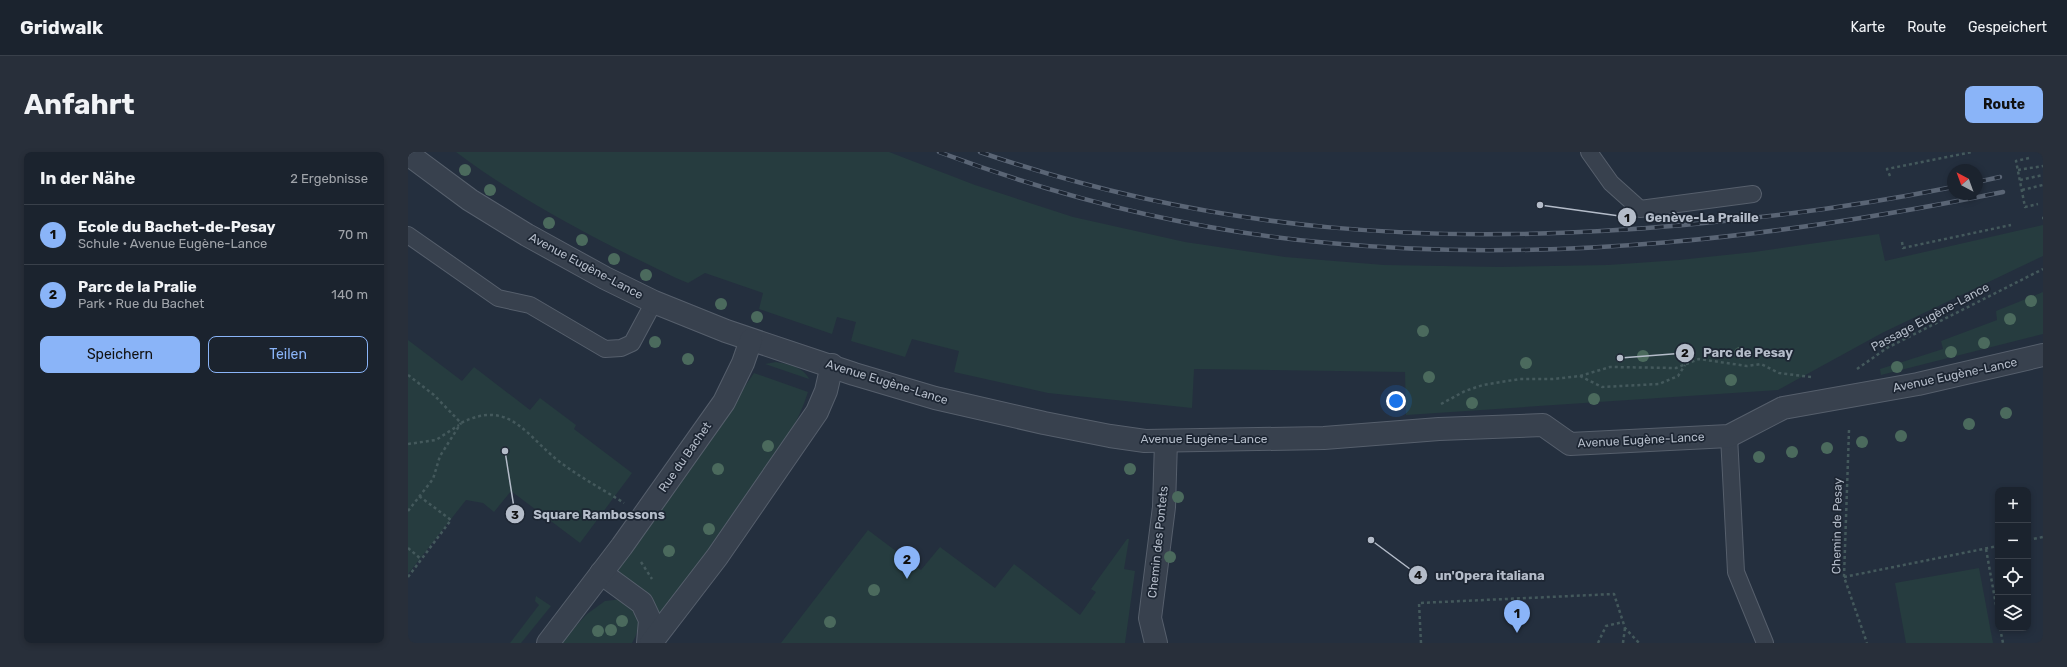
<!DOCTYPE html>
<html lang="de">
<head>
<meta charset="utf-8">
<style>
	:root { --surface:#1b232e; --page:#282f3a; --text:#f1f3f6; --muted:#a0a4aa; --line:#39404a; --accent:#8ab4f8 }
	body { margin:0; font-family:Rubik,sans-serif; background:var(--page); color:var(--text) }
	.controls { position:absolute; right:12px; bottom:12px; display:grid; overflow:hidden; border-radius:8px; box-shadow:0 2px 6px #0003 }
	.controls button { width:36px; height:36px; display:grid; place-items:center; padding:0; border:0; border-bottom:1px solid var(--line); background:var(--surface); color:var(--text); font:20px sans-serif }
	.compass { position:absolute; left:1539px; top:12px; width:36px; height:36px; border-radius:50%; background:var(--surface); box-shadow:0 2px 6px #0003; rotate:319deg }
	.you { position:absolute; left:988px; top:249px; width:14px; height:14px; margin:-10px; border:3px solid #fff; border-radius:50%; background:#1a73e8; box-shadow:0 0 0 6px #1a73e833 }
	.badge { display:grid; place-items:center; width:26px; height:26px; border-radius:50%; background:var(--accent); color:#111; font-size:13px; font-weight:700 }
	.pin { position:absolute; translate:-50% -33px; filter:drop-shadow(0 1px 2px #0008) }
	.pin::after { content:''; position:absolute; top:21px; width:14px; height:12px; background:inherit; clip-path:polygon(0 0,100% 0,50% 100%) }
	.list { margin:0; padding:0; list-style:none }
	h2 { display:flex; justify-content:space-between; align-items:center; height:52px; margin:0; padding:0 16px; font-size:17px }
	h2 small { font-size:13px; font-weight:400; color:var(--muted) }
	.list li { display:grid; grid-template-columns:26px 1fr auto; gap:12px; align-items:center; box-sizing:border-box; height:60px; padding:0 16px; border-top:1px solid var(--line) }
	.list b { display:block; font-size:15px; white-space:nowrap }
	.list p { margin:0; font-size:13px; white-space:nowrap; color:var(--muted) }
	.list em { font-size:13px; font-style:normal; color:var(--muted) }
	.actions { display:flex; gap:8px; padding:12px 16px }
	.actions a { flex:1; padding:9px 0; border:1px solid var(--accent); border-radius:8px; text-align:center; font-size:14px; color:var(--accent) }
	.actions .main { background:var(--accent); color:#111 }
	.icon { flex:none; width:22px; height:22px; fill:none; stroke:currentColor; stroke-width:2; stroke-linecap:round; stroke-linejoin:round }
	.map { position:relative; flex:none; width:1635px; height:491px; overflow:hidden; border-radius:8px }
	header { display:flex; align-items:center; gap:24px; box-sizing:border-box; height:56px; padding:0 20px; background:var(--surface); border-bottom:1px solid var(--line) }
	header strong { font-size:19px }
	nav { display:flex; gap:22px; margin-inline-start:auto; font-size:14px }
	.intro { display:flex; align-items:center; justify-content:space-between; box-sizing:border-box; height:96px; padding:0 24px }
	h1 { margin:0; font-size:28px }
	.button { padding:10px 18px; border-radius:8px; background:var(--accent); color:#111; font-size:14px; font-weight:700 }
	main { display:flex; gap:24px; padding:0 24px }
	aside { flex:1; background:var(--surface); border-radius:8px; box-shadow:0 2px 6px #0003 }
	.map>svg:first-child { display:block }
</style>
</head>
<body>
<header>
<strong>Gridwalk</strong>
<nav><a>Karte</a><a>Route</a><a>Gespeichert</a></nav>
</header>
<div class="intro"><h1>Anfahrt</h1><a class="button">Route</a></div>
<main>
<aside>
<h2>In der Nähe<small>2 Ergebnisse</small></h2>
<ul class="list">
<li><span class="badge">1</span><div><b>Ecole du Bachet-de-Pesay</b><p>Schule · Avenue Eugène-Lance</p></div><em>70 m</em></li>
<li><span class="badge">2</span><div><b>Parc de la Pralie</b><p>Park · Rue du Bachet</p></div><em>140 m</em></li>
</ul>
<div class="actions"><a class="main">Speichern</a><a>Teilen</a></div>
</aside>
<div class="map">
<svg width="1635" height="491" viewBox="0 0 1635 491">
	<rect width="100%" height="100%" fill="#242f3e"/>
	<!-- green -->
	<g fill="#263c3f">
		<path d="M 48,0 L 481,0 L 567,33 L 665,65 L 777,90 L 877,105 L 976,113 L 1091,115 L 1200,113 L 1271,108 L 1346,100 L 1471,82 L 1477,109 L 1635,73 L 1635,104 L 1474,181 L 1370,238 L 998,263 L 997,220 L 786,217 L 784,256 L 640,241 L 546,220 L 551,199 L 504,187 L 497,205 L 443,189 L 448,170 L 429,165 L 424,182 L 351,157 L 355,141 L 297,121 L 280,131 L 268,126 C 191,89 116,51 48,0 Z"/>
		<path d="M 1635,140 L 1635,182 L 1473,223 L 1472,217 L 1535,197 L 1533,189 L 1589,168 L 1588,159 Z"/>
		<path d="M 0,188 L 54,229 L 66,215 L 122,258 L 132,246 L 168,273 L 166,277 L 224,321 L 172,391 L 103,339 L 86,360 L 75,351 L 58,348 L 0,422 Z"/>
		<path d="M 368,210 C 379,212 396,215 401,227 L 357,212 Z"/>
		<path d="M 346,221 L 400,240 C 390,271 376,291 359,318 C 327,369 289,417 253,466 L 230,435 L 211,420 L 211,416 L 250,363 Z"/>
		<path d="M 460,378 L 513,418 L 532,395 L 587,436 L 606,412 L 672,463 L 688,440 L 683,437 L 719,387 L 721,387 L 716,417 L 727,419 L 717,491 L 373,491 Z"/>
		<path d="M 1571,416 L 1585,491 L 1498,491 L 1487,431 Z"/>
		<path d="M 128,444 L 143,454 L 113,491 L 102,491 L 131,453 L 127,449 Z"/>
		<path d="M 214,447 C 232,460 235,472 224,491 L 152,491 L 179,462 L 197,449 Z"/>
	</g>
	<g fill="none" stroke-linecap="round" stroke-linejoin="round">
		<defs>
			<g id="lane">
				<path d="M 1181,0 L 1203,31 L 1232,57 L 1345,42"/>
				<path d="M 0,83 L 90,146 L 122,153 L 197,197 L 213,196 L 224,191 L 246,150"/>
				<path d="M 1321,284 L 1328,420 L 1357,491"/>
			</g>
			<g id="street">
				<path d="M 0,2 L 62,48 L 119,83 L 197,126 L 246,150 L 318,179 L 446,222 L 527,246 L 636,271 L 702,284 L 737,289 L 916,286 L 1031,277 L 1135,273 L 1162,292 L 1321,284 L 1375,256 L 1510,232 L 1635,203"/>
				<path d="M 193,421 L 234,451 L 242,468 L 240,491"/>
				<path d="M 140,491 L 214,394 L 316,250 L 335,211 L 343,188"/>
				<path d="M 243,491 L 309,405 L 409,260 L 418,239 L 424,213"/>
				<path d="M 748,491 L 742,466 L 756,355 L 758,289"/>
			</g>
		</defs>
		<!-- lane casing -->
		<use href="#lane" stroke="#565f6c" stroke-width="18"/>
		<!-- street casing -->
		<use href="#street" stroke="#565f6c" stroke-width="24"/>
		<!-- path -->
		<g stroke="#44595c" stroke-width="2.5" stroke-dasharray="3 3" stroke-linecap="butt">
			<path d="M 1621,6 L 1608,9 L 1617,55 L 1630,52"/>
			<path d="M 1610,18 L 1635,14"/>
			<path d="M 1482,24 L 1479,17 L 1564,0"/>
			<path d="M 1612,28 L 1635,23"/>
			<path d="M 1614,38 L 1635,33"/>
			<path d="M 1634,66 L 1635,66"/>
			<path d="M 1494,90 L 1495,96 L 1603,73"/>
			<path d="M 1449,217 L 1479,196 L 1635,117"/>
			<path d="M 0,223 L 26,243 L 53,271 C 104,245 120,288 156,313 C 175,327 196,338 216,351"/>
			<path d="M 1172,224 L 1194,235 L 1251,232 L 1270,224 L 1277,213"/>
			<path d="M 1033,252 L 1057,239 L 1075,233 L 1093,230 L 1112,227 L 1145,227 L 1172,224 L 1202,215 L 1268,216 L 1291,207 L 1339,214 L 1353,212 L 1371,221 L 1403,225"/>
			<path d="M 1441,278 L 1436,425 L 1459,491"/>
			<path d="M 0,292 L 28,288 L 51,273"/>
			<path d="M 0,359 L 25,327 L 32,304 L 53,271"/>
			<path d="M 1620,388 L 1635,385"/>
			<path d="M 0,396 L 13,407"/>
			<path d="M 1578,397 L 1590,464"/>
			<path d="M 233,410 L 244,427"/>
			<path d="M 0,425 L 43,368 L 11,344"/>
			<path d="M 1436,425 L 1590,394"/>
			<path d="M 1592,476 L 1595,491"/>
			<path d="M 1013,491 L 1011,451 L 1206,442 L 1217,476 L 1231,491"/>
			<path d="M 1190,491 L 1198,474 L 1215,470"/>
			<path d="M 1215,491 L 1217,476"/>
		</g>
		<!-- lane -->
		<use href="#lane" stroke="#38414e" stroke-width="16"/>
		<!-- street -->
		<use href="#street" stroke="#38414e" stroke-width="22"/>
		<defs>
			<g id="rail">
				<path d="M 531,0 C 656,47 788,79 921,91 C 1146,112 1374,85 1595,40"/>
				<path d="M 572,0 C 806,81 1030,95 1276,73 C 1366,65 1456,53 1545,35"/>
				<path d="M 1569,30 L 1592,25"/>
			</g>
		</defs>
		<!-- rail casing -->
		<use href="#rail" stroke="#5a6575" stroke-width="4.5"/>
		<!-- rail -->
		<use href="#rail" stroke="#1d2633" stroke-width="3" stroke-dasharray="9" stroke-linecap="butt"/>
	</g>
	<!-- trees -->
	<g fill="#4b6a5d">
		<circle cx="57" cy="18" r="6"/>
		<circle cx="82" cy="38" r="6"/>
		<circle cx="141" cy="71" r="6"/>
		<circle cx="174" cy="88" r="6"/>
		<circle cx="206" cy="107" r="6"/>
		<circle cx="238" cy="123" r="6"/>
		<circle cx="1623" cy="149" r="6"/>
		<circle cx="313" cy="152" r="6"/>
		<circle cx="349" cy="165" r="6"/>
		<circle cx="1602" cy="167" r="6"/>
		<circle cx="1015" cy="179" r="6"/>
		<circle cx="247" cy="190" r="6"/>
		<circle cx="1576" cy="191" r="6"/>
		<circle cx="1543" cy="200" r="6"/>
		<circle cx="1332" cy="201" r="6"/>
		<circle cx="1235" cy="204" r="6"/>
		<circle cx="280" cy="207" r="6"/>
		<circle cx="1118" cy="211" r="6"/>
		<circle cx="1489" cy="215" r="6"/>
		<circle cx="1021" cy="225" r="6"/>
		<circle cx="1323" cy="228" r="6"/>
		<circle cx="1186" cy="247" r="6"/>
		<circle cx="1064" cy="251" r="6"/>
		<circle cx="1598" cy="261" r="6"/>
		<circle cx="1561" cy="272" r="6"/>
		<circle cx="1493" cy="284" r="6"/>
		<circle cx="1454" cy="290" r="6"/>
		<circle cx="360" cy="294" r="6"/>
		<circle cx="1419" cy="296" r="6"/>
		<circle cx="1384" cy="300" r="6"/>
		<circle cx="1351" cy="305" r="6"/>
		<circle cx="310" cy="317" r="6"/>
		<circle cx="722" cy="317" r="6"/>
		<circle cx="770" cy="345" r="6"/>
		<circle cx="301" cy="377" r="6"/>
		<circle cx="261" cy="399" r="6"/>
		<circle cx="762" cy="405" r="6"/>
		<circle cx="466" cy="438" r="6"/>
		<circle cx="214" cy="469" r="6"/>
		<circle cx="422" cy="470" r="6"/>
		<circle cx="203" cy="478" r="6"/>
		<circle cx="190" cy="479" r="6"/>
	</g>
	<g text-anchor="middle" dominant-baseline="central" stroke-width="3.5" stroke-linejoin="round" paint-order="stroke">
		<!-- street labels -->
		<g font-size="12" fill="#b4bcc9" stroke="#1d2633">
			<text transform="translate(178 114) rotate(28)">Avenue Eugène-Lance</text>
			<text transform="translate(1522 165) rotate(-28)">Passage Eugène-Lance</text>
			<text transform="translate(1547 223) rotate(-12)">Avenue Eugène-Lance</text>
			<text transform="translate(479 230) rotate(17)">Avenue Eugène-Lance</text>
			<text x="796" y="287">Avenue Eugène-Lance</text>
			<text transform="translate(1233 288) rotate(-3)">Avenue Eugène-Lance</text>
			<text transform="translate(277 305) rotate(-55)">Rue du Bachet</text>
			<text transform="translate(1429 374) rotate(-89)">Chemin de Pesay</text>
			<text transform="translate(750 390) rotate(-84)">Chemin des Pontets</text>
		</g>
	</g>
	<!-- callouts -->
	<path fill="none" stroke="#b4bcc9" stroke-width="1.5" d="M1132 53L1219 65M1212 206L1277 201M97 299L107 362M963 388L1010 423"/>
	<g fill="#b4bcc9" stroke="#1d2633" stroke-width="1.5">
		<circle cx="1132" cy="53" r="4"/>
		<circle cx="1212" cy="206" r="4"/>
		<circle cx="97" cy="299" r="4"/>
		<circle cx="963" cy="388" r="4"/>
		<circle cx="1219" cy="65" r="10"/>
		<circle cx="1277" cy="201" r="10"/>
		<circle cx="107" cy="362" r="10"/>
		<circle cx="1010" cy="423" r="10"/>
	</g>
	<g font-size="12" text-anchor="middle" font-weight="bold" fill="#111">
		<text x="1219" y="70">1</text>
		<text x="1277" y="205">2</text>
		<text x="107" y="367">3</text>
		<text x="1010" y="427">4</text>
	</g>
	<g font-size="13" text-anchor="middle" font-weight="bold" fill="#b4bcc9" stroke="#1d2633" stroke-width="3.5" stroke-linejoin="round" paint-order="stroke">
		<text x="1294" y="70">Genève-La Praille</text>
		<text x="1340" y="205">Parc de Pesay</text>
		<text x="191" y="367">Square Rambossons</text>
		<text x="1082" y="428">un'Opera italiana</text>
	</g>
</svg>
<div class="controls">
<button>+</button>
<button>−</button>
<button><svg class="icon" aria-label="locate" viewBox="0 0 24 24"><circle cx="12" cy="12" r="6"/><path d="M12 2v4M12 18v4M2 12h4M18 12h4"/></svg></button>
<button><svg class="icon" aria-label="layers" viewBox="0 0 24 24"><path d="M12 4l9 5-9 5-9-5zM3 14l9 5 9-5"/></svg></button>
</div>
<svg class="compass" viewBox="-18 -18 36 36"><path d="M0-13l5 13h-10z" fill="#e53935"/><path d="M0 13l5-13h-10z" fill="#a0a4aa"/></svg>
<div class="you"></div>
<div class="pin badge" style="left:1109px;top:481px">1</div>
<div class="pin badge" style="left:499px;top:427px">2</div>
</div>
</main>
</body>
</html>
